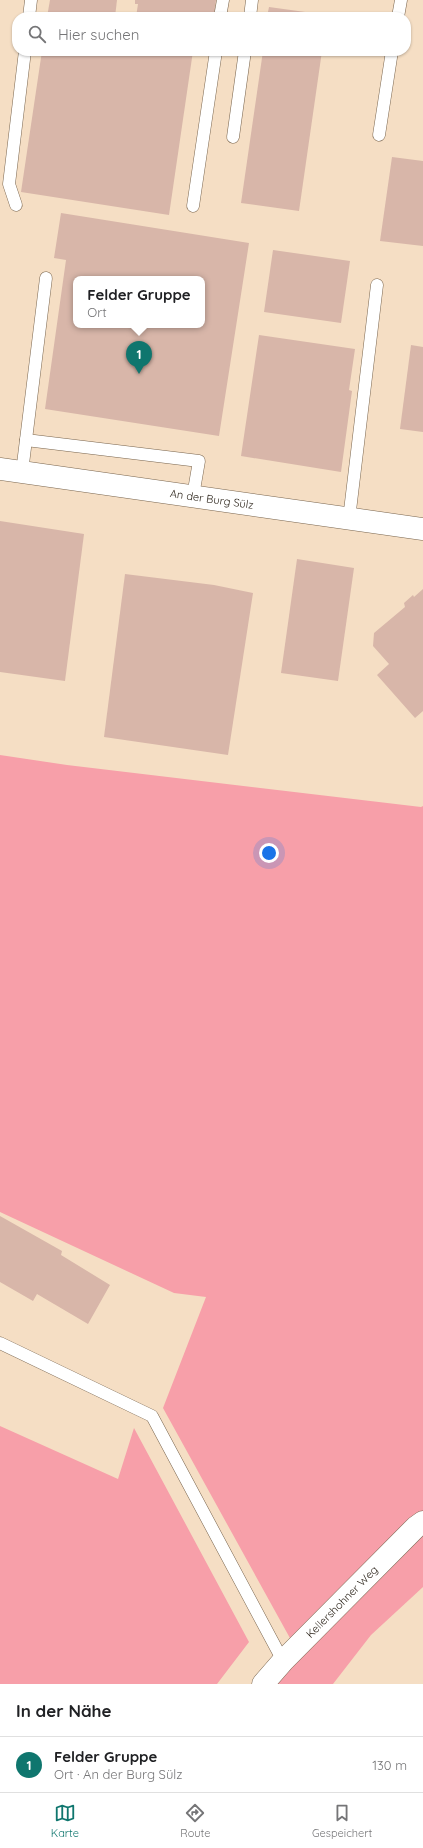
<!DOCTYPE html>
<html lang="de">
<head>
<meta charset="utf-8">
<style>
	:root { --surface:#fff; --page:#f2f2f2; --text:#202124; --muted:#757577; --line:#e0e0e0; --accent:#0f766e }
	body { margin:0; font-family:Quicksand,sans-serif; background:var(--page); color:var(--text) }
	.you { position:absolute; left:269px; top:853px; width:14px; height:14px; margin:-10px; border:3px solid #fff; border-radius:50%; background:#1a73e8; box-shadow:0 0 0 6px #1a73e833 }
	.badge { display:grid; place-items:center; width:26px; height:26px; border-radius:50%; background:var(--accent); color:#fff; font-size:13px; font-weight:700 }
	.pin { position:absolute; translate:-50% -33px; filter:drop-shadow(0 1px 2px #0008) }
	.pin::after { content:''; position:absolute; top:21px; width:14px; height:12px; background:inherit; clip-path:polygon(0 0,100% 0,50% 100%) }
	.popup { position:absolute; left:73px; top:276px; width:132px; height:52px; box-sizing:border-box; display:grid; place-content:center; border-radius:8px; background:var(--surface); filter:drop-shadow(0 1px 3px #0005); font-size:13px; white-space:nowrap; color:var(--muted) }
	.popup b { font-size:15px; color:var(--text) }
	.popup::after { content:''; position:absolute; left:50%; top:100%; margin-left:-8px; border:8px solid transparent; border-top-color:var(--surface) }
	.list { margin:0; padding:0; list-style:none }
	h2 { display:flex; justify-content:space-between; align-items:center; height:52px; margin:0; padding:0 16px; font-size:17px }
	h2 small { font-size:13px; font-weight:400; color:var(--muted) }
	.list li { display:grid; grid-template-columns:26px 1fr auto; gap:12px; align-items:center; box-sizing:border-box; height:56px; padding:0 16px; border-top:1px solid var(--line) }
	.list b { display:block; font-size:15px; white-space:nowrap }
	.list p { margin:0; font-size:13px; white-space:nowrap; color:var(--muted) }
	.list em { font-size:13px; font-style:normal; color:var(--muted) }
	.icon { flex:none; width:22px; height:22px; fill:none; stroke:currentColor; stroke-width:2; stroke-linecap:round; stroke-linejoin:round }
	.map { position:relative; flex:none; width:423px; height:1684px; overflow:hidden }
	.search { position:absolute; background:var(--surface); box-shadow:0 1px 3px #0004; left:12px; right:12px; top:12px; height:44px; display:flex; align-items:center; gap:10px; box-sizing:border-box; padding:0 14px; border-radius:16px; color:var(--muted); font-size:15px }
	.sheet { height:108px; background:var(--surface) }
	nav { display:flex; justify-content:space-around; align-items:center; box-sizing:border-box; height:56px; border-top:1px solid var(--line); background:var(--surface); font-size:11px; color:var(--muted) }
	nav a { display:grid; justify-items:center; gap:2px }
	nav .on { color:var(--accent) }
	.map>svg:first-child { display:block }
</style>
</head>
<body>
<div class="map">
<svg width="423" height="1684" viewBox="0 0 423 1684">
	<rect width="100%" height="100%" fill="#f5dec4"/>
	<!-- green -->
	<g fill="#f79fa9">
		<path d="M 0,755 L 67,765 L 421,807 L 423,806 L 423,1587 L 371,1635 L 333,1684 L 269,1684 L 296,1649 L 163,1408 L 206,1297 L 174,1293 L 0,1212 Z"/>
		<path d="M 0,1426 L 118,1479 L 134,1428 L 249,1642 L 217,1684 L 0,1684 Z"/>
	</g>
	<!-- building -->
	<g fill="#d8b6a9" fill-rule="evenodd">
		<path d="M 50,0 L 117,0 L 115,17 L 47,17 Z"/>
		<path d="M 135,0 L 216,0 L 214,17 L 136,17 L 138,4 L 135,4 Z"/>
		<path d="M 269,7 L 327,15 L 327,17 L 267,17 Z"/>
		<path d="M 42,51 L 193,51 L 169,215 L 21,192 Z"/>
		<path d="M 263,51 L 322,51 L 299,211 L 241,203 Z"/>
		<path d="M 392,157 L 423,161 L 423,246 L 380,241 Z"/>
		<path d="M 61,213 L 249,243 L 219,436 L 45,409 L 66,260 L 54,258 ZM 76,279 L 202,279 L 202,325 L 76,325 Z"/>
		<path d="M 273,250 L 350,261 L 341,323 L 264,312 Z"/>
		<path d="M 259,335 L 355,349 L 349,390 L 352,391 L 341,472 L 241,456 Z"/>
		<path d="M 411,345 L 423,347 L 423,432 L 400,429 Z"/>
		<path d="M 0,521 L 84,534 L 65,681 L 0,672 Z"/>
		<path d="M 297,559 L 354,568 L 338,681 L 281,673 Z"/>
		<path d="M 125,574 L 214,585 L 253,593 L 228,755 L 104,737 Z"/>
		<path d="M 423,589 L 423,711 L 415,718 L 377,675 L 389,664 L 373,646 L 374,633 L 405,607 L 404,603 L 413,595 L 414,597 Z"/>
		<path d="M 0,1216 L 62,1251 L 61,1255 L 110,1285 L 88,1324 L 37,1294 L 33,1301 L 0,1282 Z"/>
	</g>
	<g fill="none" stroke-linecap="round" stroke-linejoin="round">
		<defs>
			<g id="lane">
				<path d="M 29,17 L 31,0"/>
				<path d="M 220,17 L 223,0"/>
				<path d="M 250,17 L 252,0"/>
				<path d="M 398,17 L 401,0"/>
				<path d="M 379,135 L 392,51"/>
				<path d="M 233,137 L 245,51"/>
				<path d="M 16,205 L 9,184 L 25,51"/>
				<path d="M 193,206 L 216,51"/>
				<path d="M 26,440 L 199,461 L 193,496"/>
				<path d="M 22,472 L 46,278"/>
				<path d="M 349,519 L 377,285"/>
				<path d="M 0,1343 L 152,1416 L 283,1661"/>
			</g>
			<g id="street">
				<path id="s1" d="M 0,469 L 423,529"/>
				<path id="s2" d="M 263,1684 L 283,1661 L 416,1527 L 423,1522"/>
			</g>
		</defs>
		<!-- lane casing -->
		<use href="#lane" stroke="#79654e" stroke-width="13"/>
		<!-- street casing -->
		<use href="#street" stroke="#79654e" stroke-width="23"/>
		<!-- lane -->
		<use href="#lane" stroke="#fff" stroke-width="12"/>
		<!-- street -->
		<use href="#street" stroke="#fff" stroke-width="22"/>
	</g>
	<g text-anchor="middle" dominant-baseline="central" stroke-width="3.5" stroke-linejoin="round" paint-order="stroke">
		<!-- street labels -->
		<g font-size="11" fill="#231b11" stroke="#fff">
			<text stroke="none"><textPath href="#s1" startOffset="214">An der Burg Sülz</textPath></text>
			<text stroke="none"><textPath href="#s2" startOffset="114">Kellershohner Weg</textPath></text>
		</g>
	</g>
</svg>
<div class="you"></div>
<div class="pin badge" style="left:139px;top:374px">1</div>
<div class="popup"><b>Felder Gruppe</b>Ort</div>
<div class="search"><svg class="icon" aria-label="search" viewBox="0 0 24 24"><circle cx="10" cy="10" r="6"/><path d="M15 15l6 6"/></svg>Hier suchen</div>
</div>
<section class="sheet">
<h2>In der Nähe<small></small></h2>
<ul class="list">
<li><span class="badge">1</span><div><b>Felder Gruppe</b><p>Ort · An der Burg Sülz</p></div><em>130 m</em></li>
</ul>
</section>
<nav>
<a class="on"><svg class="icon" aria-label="map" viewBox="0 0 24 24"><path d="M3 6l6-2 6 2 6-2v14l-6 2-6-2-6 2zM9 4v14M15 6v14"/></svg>Karte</a>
<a><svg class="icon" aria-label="directions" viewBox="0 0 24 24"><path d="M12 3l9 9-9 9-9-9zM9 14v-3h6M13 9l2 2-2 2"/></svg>Route</a>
<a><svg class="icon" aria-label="saved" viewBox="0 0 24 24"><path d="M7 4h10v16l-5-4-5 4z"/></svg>Gespeichert</a>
</nav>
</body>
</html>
